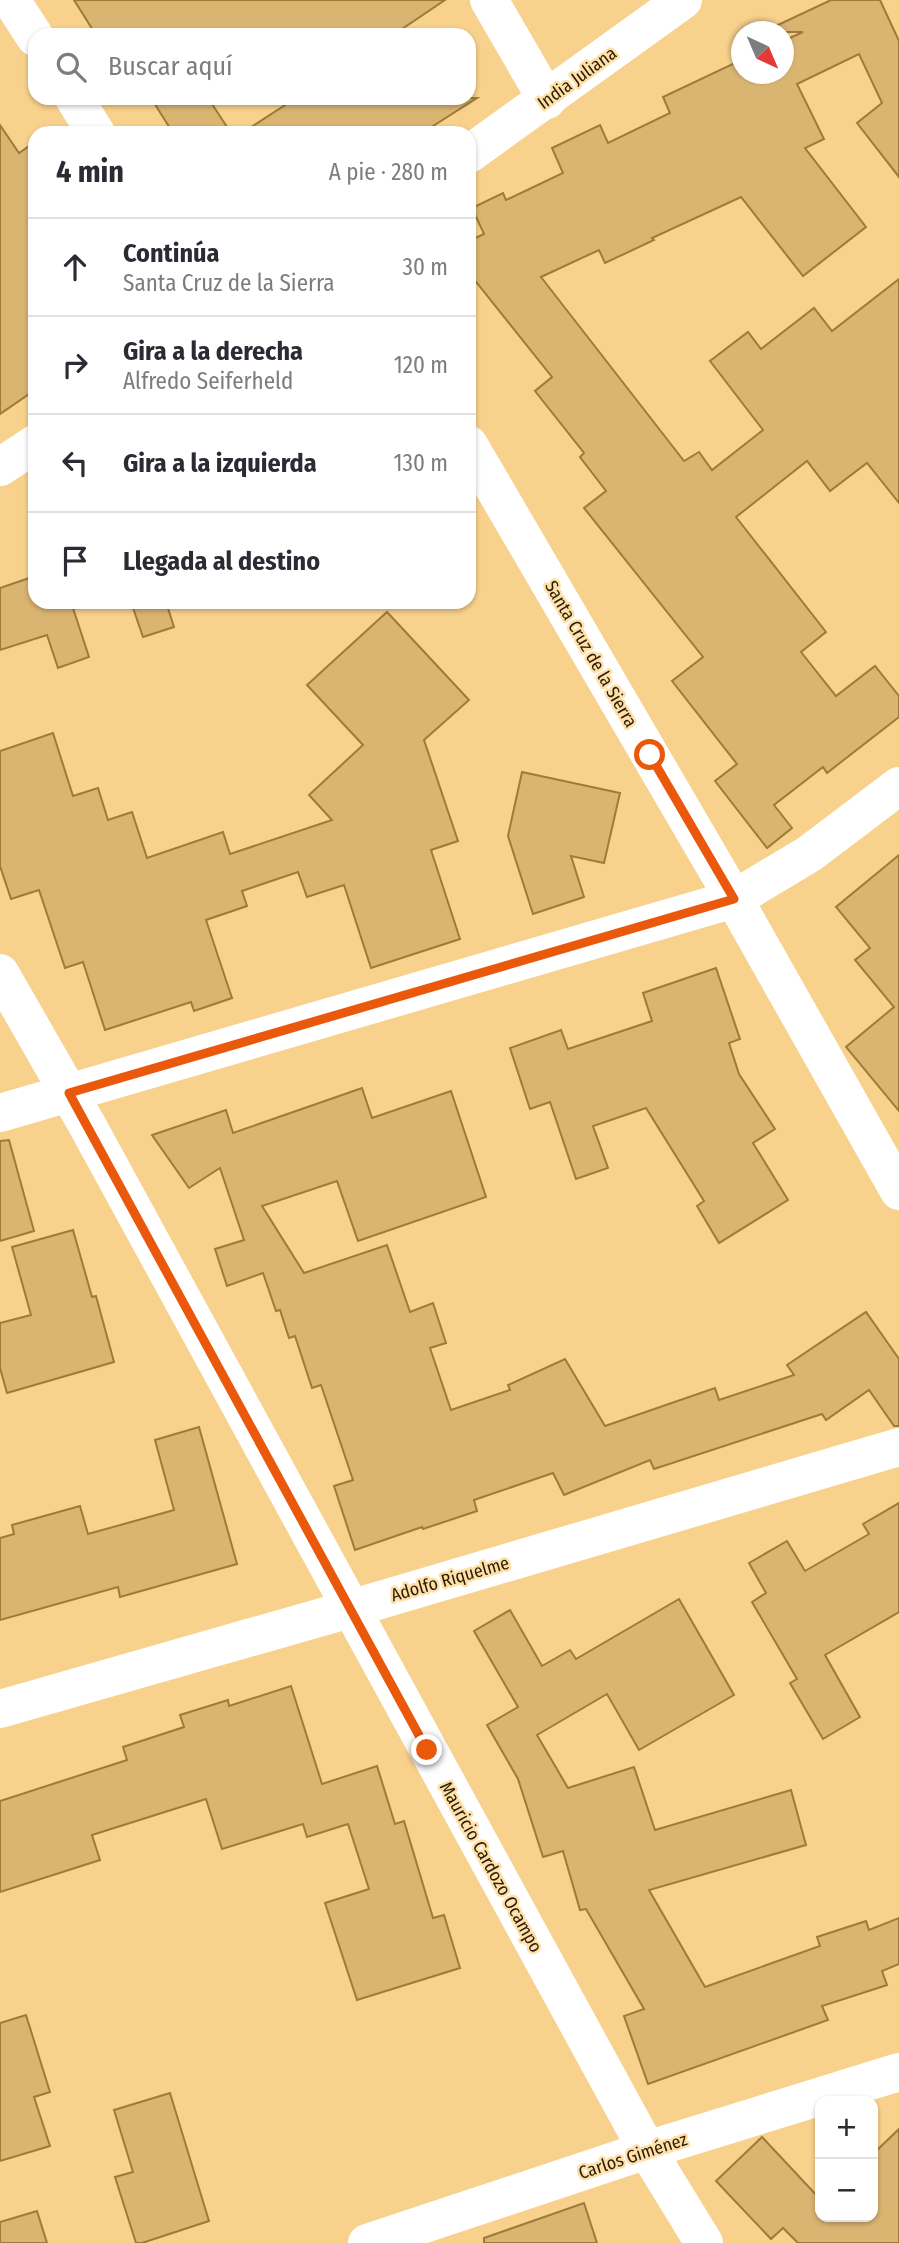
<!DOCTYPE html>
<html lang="es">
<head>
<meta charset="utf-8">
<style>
	:root { --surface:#fff; --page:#f7f7f7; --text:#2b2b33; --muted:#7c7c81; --line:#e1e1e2 }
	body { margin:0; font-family:"Fira Sans Condensed",sans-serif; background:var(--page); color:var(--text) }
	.controls { position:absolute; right:21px; bottom:21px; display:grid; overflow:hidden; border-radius:14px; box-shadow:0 2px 5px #0004 }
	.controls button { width:63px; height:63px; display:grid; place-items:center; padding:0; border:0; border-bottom:2px solid var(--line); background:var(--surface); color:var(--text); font:35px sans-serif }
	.compass { position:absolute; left:731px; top:21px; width:63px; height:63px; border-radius:50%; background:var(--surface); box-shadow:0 2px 5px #0004; rotate:136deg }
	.stop { position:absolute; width:21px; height:21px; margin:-16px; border:5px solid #ea580c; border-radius:50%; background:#fff }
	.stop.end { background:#ea580c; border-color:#fff; box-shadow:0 2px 7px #0008 }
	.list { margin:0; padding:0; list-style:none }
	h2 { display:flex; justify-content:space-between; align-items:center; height:91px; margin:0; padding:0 28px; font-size:30px }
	h2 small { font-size:23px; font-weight:400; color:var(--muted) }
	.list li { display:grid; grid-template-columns:46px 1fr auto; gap:21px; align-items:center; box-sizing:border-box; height:98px; padding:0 28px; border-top:2px solid var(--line) }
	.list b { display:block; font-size:26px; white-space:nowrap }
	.list p { margin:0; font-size:23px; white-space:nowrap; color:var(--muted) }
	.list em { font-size:23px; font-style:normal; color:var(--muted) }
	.icon { flex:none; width:38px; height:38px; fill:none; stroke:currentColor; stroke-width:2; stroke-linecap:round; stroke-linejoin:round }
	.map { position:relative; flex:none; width:899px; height:2243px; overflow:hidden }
	.search { position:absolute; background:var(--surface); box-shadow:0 2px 5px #0004; left:28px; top:28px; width:448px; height:77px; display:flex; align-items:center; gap:18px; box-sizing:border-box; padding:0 24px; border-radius:21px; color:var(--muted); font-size:26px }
	.panel { position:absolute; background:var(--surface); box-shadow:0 2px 5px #0004; left:28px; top:126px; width:448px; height:483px; border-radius:21px }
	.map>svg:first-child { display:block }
</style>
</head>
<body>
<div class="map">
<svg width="899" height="2243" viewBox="0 0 899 2243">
	<rect width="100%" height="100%" fill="#f8d18d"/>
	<!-- building -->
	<g fill="#dab471" stroke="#9e7b37" stroke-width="2">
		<path d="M 74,0 L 445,0 L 393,35 L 96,35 Z"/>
		<path d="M 831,0 L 880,0 L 899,41 L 899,177 L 857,123 L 882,103 L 859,54 L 797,84 L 824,139 L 805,148 L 866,227 L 803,276 L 741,197 L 652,238 L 654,240 L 605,263 L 599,250 L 541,277 L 684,461 L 699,452 L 712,470 L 763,430 L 710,361 L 748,332 L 761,349 L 814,308 L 832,331 L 899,279 L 899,503 L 867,463 L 830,491 L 807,461 L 736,517 L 826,632 L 801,652 L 836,696 L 875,666 L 899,696 L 899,717 L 827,773 L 823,767 L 774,805 L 792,828 L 767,848 L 715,781 L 737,764 L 672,681 L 703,657 L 584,508 L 606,491 L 580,457 L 584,453 L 535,391 L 552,377 L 469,273 L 469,241 L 484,234 L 472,208 L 503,193 L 506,200 L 563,173 L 552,148 L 600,125 L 608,143 L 670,113 L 663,97 L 741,60 L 741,74 L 783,74 L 783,41 L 803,32 L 763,32 Z"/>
		<path d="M 151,98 L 208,98 L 231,133 L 173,133 Z"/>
		<path d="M 296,98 L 477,98 L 422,133 L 242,133 Z"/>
		<path d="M 0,125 L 19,153 L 35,142 L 35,390 L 0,414 Z"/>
		<path d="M 35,576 L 35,602 L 71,602 L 89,657 L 58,668 L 47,635 L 0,650 L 0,588 Z"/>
		<path d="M 131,602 L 166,602 L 174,627 L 143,637 Z"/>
		<path d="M 387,612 L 469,700 L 424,740 L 458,841 L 431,850 L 460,939 L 371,968 L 344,885 L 307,897 L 298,872 L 242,891 L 247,906 L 206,920 L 232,998 L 194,1011 L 191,1002 L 105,1030 L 83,962 L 65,968 L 39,890 L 11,899 L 0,866 L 0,751 L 53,733 L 73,796 L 98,788 L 108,820 L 132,812 L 147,858 L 223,832 L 230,854 L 332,820 L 309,795 L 363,745 L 307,685 Z"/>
		<path d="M 522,772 L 620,793 L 604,863 L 571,856 L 584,897 L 533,914 L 508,836 Z"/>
		<path d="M 899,855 L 899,1111 L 846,1047 L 894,1007 L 855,960 L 870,948 L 836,907 Z"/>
		<path d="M 716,968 L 740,1039 L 729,1043 L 739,1074 L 775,1129 L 753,1143 L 788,1200 L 719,1243 L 697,1206 L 704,1201 L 646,1108 L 593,1126 L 608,1168 L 576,1179 L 550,1102 L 530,1109 L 510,1048 L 561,1030 L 568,1049 L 652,1021 L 643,993 Z"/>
		<path d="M 362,1088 L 372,1118 L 451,1091 L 486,1197 L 358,1241 L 337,1181 L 262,1206 L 304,1273 L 387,1245 L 410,1312 L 433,1303 L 446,1343 L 430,1348 L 451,1410 L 510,1390 L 508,1385 L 565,1359 L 605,1426 L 715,1388 L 719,1400 L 794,1375 L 787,1365 L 866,1312 L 899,1359 L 899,1426 L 894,1426 L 869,1390 L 826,1420 L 822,1414 L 654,1469 L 650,1460 L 564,1495 L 553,1473 L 474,1500 L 477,1511 L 423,1529 L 422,1527 L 355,1550 L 334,1486 L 353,1480 L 321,1385 L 312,1388 L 295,1336 L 289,1338 L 280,1310 L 276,1311 L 263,1273 L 227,1286 L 215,1249 L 244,1240 L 220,1168 L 189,1188 L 152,1135 L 226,1110 L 233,1133 Z"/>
		<path d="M 9,1140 L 34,1231 L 0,1241 L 0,1141 Z"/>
		<path d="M 73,1230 L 92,1297 L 96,1296 L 114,1362 L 7,1393 L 0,1368 L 0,1323 L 31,1315 L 12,1247 Z"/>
		<path d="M 199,1427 L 237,1564 L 120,1597 L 118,1587 L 0,1620 L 0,1538 L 14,1534 L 12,1525 L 80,1506 L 88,1534 L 174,1510 L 155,1440 Z"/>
		<path d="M 899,1503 L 899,1612 L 825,1655 L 860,1717 L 823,1739 L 790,1683 L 797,1679 L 752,1602 L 766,1593 L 749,1563 L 787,1541 L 805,1571 L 869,1534 L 863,1524 Z"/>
		<path d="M 679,1599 L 734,1695 L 639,1750 L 607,1694 L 537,1735 L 568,1788 L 634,1767 L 655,1830 L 791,1790 L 806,1845 L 649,1890 L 705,1987 L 820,1946 L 817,1937 L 866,1921 L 869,1930 L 899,1918 L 899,1964 L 882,1971 L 887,1985 L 822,2006 L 828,2020 L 648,2084 L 624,2016 L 644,2009 L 586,1909 L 580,1910 L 563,1851 L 543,1857 L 518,1779 L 487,1725 L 518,1707 L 474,1631 L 510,1610 L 542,1666 L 570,1650 L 576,1659 Z"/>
		<path d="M 291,1686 L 322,1784 L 377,1766 L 395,1824 L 404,1821 L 433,1918 L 444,1915 L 460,1968 L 357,2000 L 325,1903 L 369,1889 L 348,1824 L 307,1837 L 303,1824 L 222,1849 L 206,1799 L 92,1835 L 100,1860 L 0,1892 L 0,1801 L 127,1760 L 123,1747 L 184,1727 L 180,1715 L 228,1700 L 229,1706 Z"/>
		<path d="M 26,2015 L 50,2092 L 34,2097 L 50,2146 L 0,2161 L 0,2023 Z"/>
		<path d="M 170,2093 L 209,2221 L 142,2243 L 136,2243 L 115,2177 L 133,2172 L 114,2110 Z"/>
		<path d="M 899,2129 L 899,2243 L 798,2243 L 783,2228 L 771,2239 L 716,2181 L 762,2137 L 820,2199 L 820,2217 L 873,2217 L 873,2154 Z"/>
		<path d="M 584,2203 L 597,2243 L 484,2243 L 484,2238 Z"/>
		<path d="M 37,2211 L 47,2243 L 0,2243 L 0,2222 Z"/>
	</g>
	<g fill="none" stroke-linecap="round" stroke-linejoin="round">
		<!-- minor -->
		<g stroke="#fff" stroke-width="38">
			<path d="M 11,0 L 35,37"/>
			<path d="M 489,0 L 547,100"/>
			<path d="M 74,98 L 96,133"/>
			<path d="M 469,154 L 683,0"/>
			<path d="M 469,445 L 734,899 L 899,1191"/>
			<path d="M 0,467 L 35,444"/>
			<path d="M 0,973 L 86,1123 L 647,2150 L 704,2243"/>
			<path d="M 0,1709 L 350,1609 L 899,1447"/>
			<path d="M 367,2243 L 647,2150 L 899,2072"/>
		</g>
		<!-- tertiary -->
		<path stroke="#fff" stroke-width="38" d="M 0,1113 L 734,899 L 809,854 L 899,786"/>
	</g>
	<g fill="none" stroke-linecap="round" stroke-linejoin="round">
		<!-- route -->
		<path stroke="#ea580c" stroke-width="9" d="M 427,1750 L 69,1093 L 734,899 L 650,755"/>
	</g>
	<g text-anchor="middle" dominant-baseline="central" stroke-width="5" stroke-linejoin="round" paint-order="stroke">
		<!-- street labels -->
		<g font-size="18" fill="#2b1d01" stroke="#ffe0aa">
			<text transform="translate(577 78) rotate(-36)">India Juliana</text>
			<text transform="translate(591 654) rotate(60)">Santa Cruz de la Sierra</text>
			<text transform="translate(450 1579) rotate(-16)">Adolfo Riquelme</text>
			<text transform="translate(491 1867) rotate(61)">Mauricio Cardozo Ocampo</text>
			<text transform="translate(633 2156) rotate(-18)">Carlos Giménez</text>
		</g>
	</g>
</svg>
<div class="controls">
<button>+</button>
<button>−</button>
</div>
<svg class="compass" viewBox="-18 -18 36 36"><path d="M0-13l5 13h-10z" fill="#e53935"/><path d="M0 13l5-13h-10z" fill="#7c7c81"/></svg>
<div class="stop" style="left:650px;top:755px"></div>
<div class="stop end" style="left:427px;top:1750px"></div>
<div class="search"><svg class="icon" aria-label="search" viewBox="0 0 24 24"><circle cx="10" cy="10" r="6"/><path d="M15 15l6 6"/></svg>Buscar aquí</div>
<section class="panel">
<h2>4 min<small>A pie · 280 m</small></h2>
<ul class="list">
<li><svg class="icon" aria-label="ahead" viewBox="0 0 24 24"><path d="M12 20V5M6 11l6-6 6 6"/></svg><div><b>Continúa</b><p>Santa Cruz de la Sierra</p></div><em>30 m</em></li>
<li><svg class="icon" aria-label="right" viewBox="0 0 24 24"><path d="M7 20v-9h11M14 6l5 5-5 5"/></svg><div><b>Gira a la derecha</b><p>Alfredo Seiferheld</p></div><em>120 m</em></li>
<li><svg class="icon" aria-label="left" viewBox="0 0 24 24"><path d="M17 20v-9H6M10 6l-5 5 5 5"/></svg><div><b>Gira a la izquierda</b></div><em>130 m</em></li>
<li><svg class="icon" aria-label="arrive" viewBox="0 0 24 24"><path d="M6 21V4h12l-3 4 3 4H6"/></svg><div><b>Llegada al destino</b></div></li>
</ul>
</section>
</div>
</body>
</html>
